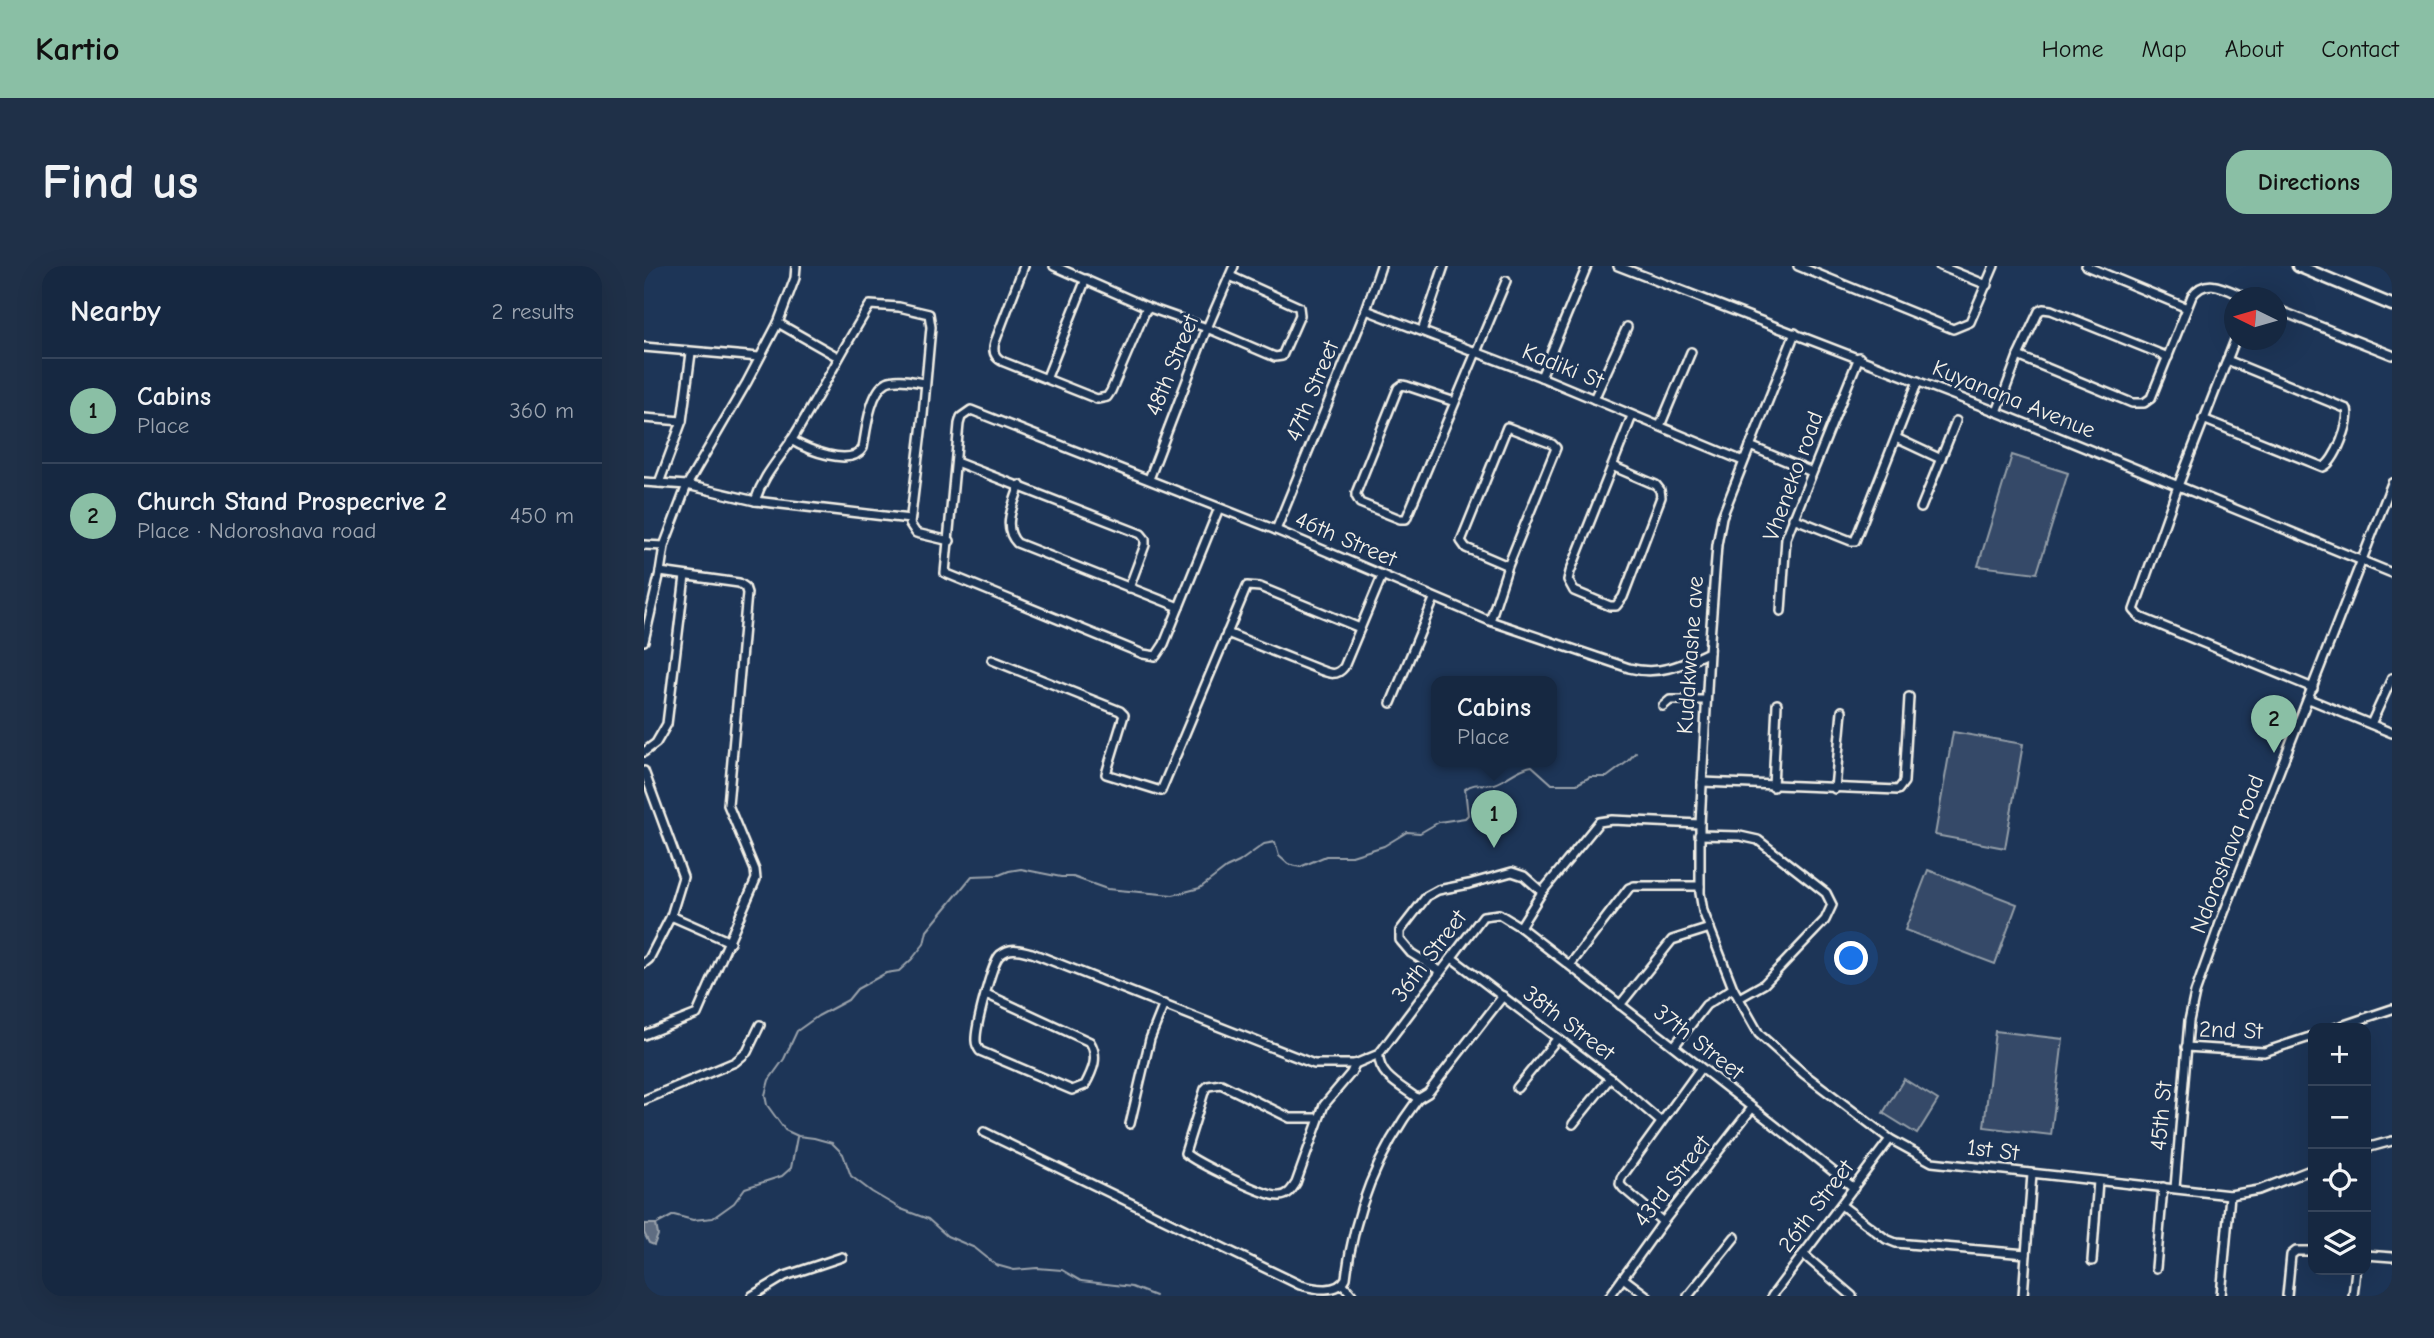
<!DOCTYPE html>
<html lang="en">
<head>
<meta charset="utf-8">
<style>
	:root { --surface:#162841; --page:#1f3048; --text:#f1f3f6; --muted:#9ea6b1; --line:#35445a; --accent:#8abfa5 }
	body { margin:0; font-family:"Comic Neue",sans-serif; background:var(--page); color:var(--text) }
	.controls { position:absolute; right:21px; bottom:21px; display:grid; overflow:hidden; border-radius:14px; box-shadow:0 7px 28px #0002 }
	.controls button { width:63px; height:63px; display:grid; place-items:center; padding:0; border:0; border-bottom:2px solid var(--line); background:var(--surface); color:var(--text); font:35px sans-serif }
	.compass { position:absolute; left:1580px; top:21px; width:63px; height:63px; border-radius:50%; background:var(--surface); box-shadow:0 7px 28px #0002; rotate:275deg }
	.you { position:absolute; left:1208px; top:693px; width:24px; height:24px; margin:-18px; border:5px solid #fff; border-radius:50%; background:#1a73e8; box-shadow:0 0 0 10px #1a73e833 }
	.badge { display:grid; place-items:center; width:46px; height:46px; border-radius:50%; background:var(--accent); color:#111; font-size:23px; font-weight:700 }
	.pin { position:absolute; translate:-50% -58px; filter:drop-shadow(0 2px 4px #0008) }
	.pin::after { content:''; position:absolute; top:37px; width:24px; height:21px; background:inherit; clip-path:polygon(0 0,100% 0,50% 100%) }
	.popup { position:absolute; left:787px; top:410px; width:126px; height:91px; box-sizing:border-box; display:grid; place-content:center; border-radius:14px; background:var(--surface); filter:drop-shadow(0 2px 5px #0005); font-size:23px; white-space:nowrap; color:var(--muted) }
	.popup b { font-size:26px; color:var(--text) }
	.popup::after { content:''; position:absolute; left:50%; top:100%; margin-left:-14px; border:14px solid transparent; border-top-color:var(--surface) }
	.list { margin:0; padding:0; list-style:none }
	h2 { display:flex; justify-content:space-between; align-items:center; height:91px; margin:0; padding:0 28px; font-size:30px }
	h2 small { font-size:23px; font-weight:400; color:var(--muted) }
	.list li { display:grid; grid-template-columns:46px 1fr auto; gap:21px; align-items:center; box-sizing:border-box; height:105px; padding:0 28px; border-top:2px solid var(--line) }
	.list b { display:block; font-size:26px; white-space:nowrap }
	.list p { margin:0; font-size:23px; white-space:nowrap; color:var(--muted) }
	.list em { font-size:23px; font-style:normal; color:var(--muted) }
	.icon { flex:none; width:38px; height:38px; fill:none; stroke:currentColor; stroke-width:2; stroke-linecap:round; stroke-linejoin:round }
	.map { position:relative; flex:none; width:1748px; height:1030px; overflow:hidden; border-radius:21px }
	header { display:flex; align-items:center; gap:42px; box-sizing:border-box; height:98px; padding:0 35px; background:var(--accent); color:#111 }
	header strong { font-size:33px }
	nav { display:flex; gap:38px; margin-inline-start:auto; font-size:24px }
	.intro { display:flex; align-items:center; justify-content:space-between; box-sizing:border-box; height:168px; padding:0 42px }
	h1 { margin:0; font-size:49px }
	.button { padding:18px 32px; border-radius:21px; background:var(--accent); color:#111; font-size:24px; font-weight:700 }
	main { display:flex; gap:42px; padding:0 42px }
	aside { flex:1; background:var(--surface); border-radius:21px; box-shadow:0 7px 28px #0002 }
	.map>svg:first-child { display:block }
</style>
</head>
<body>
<header>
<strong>Kartio</strong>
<nav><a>Home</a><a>Map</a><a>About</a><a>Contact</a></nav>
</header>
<div class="intro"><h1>Find us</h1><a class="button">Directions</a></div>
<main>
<aside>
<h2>Nearby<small>2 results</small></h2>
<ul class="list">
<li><span class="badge">1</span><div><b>Cabins</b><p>Place</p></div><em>360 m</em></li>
<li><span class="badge">2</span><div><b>Church Stand Prospecrive 2</b><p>Place · Ndoroshava road</p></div><em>450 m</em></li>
</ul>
</aside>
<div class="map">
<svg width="1748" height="1030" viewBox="0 0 1748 1030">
	<rect width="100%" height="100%" fill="#1d3557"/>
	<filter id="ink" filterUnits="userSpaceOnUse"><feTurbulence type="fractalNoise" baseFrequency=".0143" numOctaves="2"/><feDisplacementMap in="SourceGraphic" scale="14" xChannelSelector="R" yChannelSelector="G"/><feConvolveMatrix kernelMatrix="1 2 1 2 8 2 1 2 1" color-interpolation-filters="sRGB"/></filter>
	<g filter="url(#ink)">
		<!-- green -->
		<g fill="#354a67" stroke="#949ea8" stroke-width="2">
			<path d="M 1368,189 L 1424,207 L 1393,307 L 1334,300 Z"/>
			<path d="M 1309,466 L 1379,478 L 1361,582 L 1291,569 Z"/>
			<path d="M 1284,604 L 1373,638 L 1351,698 L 1261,664 Z"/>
			<path d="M 1351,765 L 1419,773 L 1407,869 L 1340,861 Z"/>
			<path d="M 1260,813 L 1294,834 L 1273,868 L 1239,847 Z"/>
		</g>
		<!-- water -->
		<path fill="#5e6d82" stroke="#9aa2ab" stroke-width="2" d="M 0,958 L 12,958 L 14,969 L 10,979 L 5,977 L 0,967 Z"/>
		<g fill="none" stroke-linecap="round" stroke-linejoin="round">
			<!-- stream -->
			<g stroke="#9aa2ab" stroke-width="2">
				<path d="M 13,958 L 30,949 L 49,954 L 69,952 L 90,937 L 101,922 L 138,910 L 147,902 L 153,871"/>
				<path d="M 511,1030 L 488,1021 L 437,1015 L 418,1004 L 393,1002 L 370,1004 L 352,999 L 331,982 L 303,970 L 284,953 L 257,943 L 228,926 L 207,910 L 199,888 L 188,877 L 170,872 L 154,870 L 141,864 L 123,839 L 121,829 L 125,814 L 140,793 L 153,765 L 174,750 L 204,734 L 213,723 L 242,707 L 255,705 L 268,693 L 280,678 L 283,665 L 328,610 L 355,609 L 365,605 L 377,603 L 417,611 L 429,611 L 463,623 L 529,629 L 556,622 L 582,602 L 595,596 L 620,578 L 631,576 L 635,590 L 644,598 L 656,601 L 682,590 L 708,590 L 740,580 L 763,566 L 776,567 L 795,556 L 821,552 L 824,549 L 821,523 C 832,515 839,520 850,518 C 862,515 871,503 888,500 L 908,518 L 933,518 L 946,511 L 963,511 L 983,496 L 992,486"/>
			</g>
			<defs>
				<g id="minor">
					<path d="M 380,0 L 351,76 C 348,86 351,92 360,96 L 453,133 L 463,131 L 467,125 L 503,41"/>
					<path d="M 410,0 L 503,41 L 563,62 L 631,91 L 638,90 L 656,49 L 655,41 L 586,10"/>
					<path d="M 974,0 L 1353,146 L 1748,307"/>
					<path d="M 1154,0 L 1309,63 L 1326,56 L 1350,0"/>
					<path d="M 1296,0 L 1343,19"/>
					<path d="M 1442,0 L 1543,42"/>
					<path d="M 1632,43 L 1748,89"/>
					<path d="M 722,44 L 897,111 L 1099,195"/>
					<path d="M 134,57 L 194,91"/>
					<path d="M 778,65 L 800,0"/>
					<path d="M 1151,67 L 1078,251 L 1073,279 L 1065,386 L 1056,558 L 1056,627 L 1059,645 L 1089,722 L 1115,768 L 1160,808 L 1246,873 L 1288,896 L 1586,929 L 1615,924 L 1669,903"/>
					<path d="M 1591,74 L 1534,220 L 1490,344 L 1496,351 L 1669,422"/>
					<path d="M 0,81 L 115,91"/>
					<path d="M 1374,90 L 1488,137 L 1500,137 L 1507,132 L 1548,30 C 1563,9 1583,24 1603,32"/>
					<path d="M 403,111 L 442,13"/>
					<path d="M 897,111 L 943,0"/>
					<path d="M 950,133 L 983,61"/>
					<path d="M 811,136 L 763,120 L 758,119 L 754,122 L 712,227 L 712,230 L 716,237 L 756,253 L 762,253 L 862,15"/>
					<path d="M 1353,146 L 1374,90 L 1395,45 L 1399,43 L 1407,44 L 1524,91"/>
					<path d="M 0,152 L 38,155"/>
					<path d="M 1559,153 L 1679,201 C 1691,197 1707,155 1703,143 L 1583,94"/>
					<path d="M 1016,160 L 1047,86"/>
					<path d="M 1252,172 L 1297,193"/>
					<path d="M 147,174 C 162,183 207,202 219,182 C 222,165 226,125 243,116 C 253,111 271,116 281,117"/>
					<path d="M 1106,180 L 1168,206"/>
					<path d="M 312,196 L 497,268 L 501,273 L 501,279 L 485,322"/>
					<path d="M 968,200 L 1012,219 L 1016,224 L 1017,231 L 979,331 L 972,340 L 966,340 L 930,325 L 924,314 L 926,306 L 988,150"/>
					<path d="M 505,213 L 563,62 L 590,0"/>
					<path d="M 0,216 L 43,219 L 111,235 L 266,253"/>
					<path d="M 15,217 L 38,155 L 47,87"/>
					<path d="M 376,219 C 370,238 357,261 373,277 L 535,341"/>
					<path d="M 111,235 C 119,210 133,196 147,175 C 175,131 198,83 226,39 L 255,41 L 285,48 L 287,61 L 279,149 L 266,258 L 272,267 L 306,275"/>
					<path d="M 575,242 L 520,378 L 512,390 L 499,388 L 301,307 L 315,158 L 317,151 L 327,144 L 632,264 L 846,355 L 985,402 C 1015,410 1038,399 1065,386"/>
					<path d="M 1277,242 L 1312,155"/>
					<path d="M 1149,252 L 1207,275 L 1211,275 L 1274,115"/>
					<path d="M 632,264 L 722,44 L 737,0"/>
					<path d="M 0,279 L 20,280"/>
					<path d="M 1137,345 L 1142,272 L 1215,91"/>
					<path d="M 846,355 L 864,300 L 912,182 L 908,178 L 863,161 L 817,275 L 822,282 L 864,300"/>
					<path d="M 583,367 L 676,404 C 686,408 693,410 700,401 L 738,310"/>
					<path d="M 0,375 L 16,306 L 20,280 L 43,219 L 103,116 L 134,57 L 151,12 L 152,0"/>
					<path d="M 348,394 L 476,445 L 480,449 L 462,508 L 517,525 L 603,320 L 616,321 L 716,362"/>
					<path d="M 1665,433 L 1748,467"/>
					<path d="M 747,437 L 790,333"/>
					<path d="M 1019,440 L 1026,434 L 1062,434"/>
					<path d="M 1727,458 L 1748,412"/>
					<path d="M 0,486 L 12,477 L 23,458 L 41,310"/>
					<path d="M 0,505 L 39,611 L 27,650 L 5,693 L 0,697"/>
					<path d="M 1058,516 L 1254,524 L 1260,516 L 1265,431"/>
					<path d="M 1129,521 L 1133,438"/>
					<path d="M 1191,523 L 1198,445"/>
					<path d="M 1055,569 L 1096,570 L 1114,574 L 1182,627 L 1188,639 L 1181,654 L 1120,718 L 1095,732"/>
					<path d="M 27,650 L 86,676"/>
					<path d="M 876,661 L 898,626 L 955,556 L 968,554 L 1056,558"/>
					<path d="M 808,692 L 966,812 L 1016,855"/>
					<path d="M 926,699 L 985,622 L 990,620 L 1056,620"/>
					<path d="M 796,705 L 767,687 L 756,674 L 756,665 L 783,630 L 794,624 L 825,618 L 868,606 L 880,610 L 898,626"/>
					<path d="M 342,728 L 446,776 C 455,791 449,804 441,819 L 428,824 L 336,785 C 334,782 332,779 332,775 C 331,763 348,696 356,689 C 367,680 376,684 388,687 L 670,798 L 711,798 L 735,788 L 839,650 L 855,648 L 876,661 C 988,748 1100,834 1210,922"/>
					<path d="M 976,739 L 1028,674 L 1066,662"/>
					<path d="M 1691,762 L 1748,743"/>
					<path d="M 0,769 L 53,748 L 112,613 L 111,604 L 84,539 L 103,327 L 101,321 L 95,317 L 16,306"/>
					<path d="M 1031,779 L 1062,739 L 1089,722"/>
					<path d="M 1542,781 L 1620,786 L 1669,770"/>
					<path d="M 735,788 C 733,810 759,821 774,833 L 784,827 L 859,730"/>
					<path d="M 873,822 L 913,773"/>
					<path d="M 0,834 L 91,796 L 103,786 L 116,759"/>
					<path d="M 675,852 L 646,852 L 577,818 L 564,820 L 561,823 L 541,887 C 551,896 624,932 636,930 C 645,929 648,923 652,917 L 680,839 L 707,807 L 711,798"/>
					<path d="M 486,858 L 506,773 L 520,738"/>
					<path d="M 929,858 L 966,812"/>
					<path d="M 340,866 L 656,1019 C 671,1023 694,1028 702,1012 C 710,946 734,886 774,833"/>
					<path d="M 1722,882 L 1748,875"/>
					<path d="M 1531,922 L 1545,755 L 1551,727 L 1576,657 L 1748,217"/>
					<path d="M 1197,939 L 1242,973 L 1252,977 L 1382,988"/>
					<path d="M 1019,956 L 979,922 L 976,918 L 977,912 L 1056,803"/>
					<path d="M 1159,988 L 1208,1030"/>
					<path d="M 1722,989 L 1748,991"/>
					<path d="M 1448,995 L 1454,915"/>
					<path d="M 1512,1002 L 1519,921"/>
					<path d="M 979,1012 L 1003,1030"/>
					<path d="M 699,1018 L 709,1030"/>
					<path d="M 108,1030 L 141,1010 L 198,991"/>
					<path d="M 966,1030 L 1019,956 L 1108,842"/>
					<path d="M 1044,1030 L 1091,971"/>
					<path d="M 1128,1030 L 1246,873"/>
					<path d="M 1379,1030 L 1388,908"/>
					<path d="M 1577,1030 L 1586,929"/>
					<path d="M 1643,1030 L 1647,989 L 1652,985 L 1669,985"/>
					<path d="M 1709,1030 L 1712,1004"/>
				</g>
				<path id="secondary" d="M 1654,0 L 1748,39"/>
			</defs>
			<!-- minor casing -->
			<use href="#minor" stroke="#f4f1e8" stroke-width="12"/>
			<!-- secondary casing -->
			<use href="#secondary" stroke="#f4f1e8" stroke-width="15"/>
			<!-- minor -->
			<use href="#minor" stroke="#1d3557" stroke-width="7"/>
			<!-- secondary -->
			<use href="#secondary" stroke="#1d3557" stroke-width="10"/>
		</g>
	</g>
	<g text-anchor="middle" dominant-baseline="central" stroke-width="6" stroke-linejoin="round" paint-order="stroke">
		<!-- street labels -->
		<g font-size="23" fill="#f4f1e8" stroke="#1d3557">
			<text transform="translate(528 99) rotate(-68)">48th Street</text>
			<text transform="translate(919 100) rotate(22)">Kadiki St</text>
			<text transform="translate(668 125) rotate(-68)">47th Street</text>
			<text transform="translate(1370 133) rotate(22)">Kuyanana Avenue</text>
			<text transform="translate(1149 210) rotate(-70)">Vheneko road</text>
			<text transform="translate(702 273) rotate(23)">46th Street</text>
			<text transform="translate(1046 389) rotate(-86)">Kudakwashe ave</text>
			<text transform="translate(1583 588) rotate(-69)">Ndoroshava road</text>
			<text transform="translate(785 690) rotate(-53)">36th Street</text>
			<text transform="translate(925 757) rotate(37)">38th Street</text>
			<text transform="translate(1587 764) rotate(2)">2nd St</text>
			<text transform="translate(1055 776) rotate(38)">37th Street</text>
			<text transform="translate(1517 850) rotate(-85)">45th St</text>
			<text transform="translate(1349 884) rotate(7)">1st St</text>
			<text transform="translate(1028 915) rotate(-52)">43rd Street</text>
			<text transform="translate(1172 940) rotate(-53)">26th Street</text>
		</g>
	</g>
</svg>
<div class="controls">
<button>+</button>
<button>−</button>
<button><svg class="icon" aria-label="locate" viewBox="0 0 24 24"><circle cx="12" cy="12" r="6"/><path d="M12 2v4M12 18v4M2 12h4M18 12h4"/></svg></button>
<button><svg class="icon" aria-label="layers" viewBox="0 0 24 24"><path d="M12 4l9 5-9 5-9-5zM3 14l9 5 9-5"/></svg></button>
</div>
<svg class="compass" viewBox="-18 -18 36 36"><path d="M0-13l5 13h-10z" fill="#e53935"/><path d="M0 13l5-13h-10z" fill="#9ea6b1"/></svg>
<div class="you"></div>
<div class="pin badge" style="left:850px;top:582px">1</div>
<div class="popup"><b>Cabins</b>Place</div>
<div class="pin badge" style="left:1630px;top:487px">2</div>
</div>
</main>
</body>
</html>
